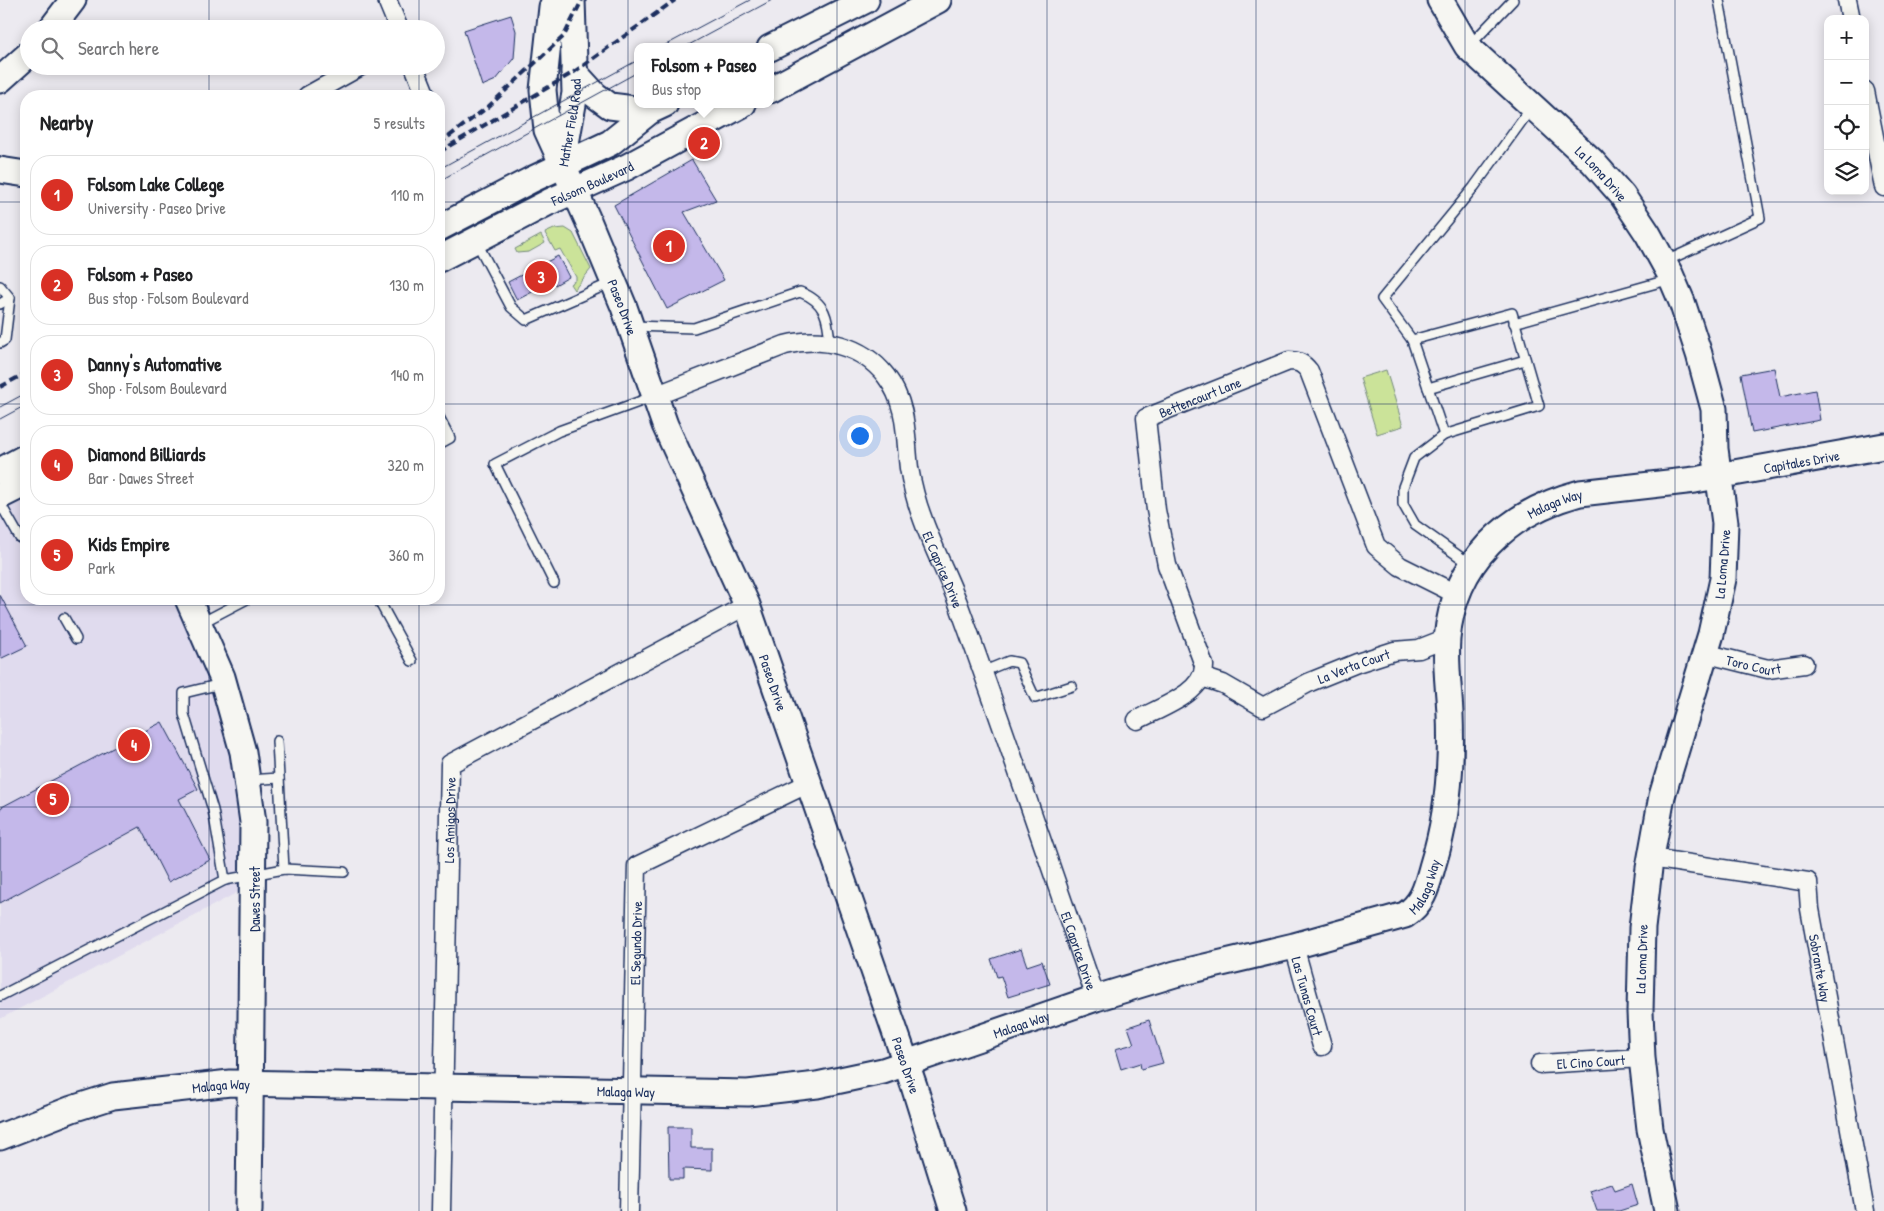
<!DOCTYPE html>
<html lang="en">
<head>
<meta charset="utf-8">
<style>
	:root { --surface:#fff; --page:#f6f6f6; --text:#202124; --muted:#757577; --line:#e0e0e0; --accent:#d93025 }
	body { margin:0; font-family:"Patrick Hand",sans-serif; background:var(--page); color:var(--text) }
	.controls { position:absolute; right:15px; top:15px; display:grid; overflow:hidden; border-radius:10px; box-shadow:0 2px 12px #0003 }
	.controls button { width:45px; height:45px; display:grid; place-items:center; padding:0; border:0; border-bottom:1px solid var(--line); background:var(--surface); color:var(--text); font:25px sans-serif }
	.you { position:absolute; left:859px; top:435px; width:18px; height:18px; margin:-12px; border:4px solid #fff; border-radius:50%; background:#1a73e8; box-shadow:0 0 0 8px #1a73e833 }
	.badge { display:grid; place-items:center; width:32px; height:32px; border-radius:50%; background:var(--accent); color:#fff; font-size:16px; font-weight:700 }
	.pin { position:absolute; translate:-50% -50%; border:2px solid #fff; box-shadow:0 1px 5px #0006 }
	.popup { position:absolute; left:634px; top:43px; width:140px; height:65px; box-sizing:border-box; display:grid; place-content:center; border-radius:10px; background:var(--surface); filter:drop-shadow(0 1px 4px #0005); font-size:16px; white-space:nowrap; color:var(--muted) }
	.popup b { font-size:19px; color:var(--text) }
	.popup::after { content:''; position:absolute; left:50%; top:100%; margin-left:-10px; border:10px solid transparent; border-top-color:var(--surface) }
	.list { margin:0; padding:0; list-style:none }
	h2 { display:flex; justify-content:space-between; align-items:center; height:65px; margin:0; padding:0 20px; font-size:21px }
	h2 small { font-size:16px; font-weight:400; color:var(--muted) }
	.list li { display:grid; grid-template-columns:32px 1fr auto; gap:15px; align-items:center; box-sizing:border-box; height:80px; margin:0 10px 10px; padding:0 10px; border:1px solid var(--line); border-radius:20px }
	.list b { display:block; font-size:19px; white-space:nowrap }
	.list p { margin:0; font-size:16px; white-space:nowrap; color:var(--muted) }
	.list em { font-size:16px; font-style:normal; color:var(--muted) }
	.icon { flex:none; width:28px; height:28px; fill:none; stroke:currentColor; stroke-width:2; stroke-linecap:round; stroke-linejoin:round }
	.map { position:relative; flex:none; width:1884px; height:1211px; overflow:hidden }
	.search { position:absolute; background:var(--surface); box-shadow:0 2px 12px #0003; left:20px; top:20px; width:425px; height:55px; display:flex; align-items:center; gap:12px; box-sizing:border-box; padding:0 18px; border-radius:28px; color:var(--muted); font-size:19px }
	.panel { position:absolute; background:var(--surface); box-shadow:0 2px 12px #0003; left:20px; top:90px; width:425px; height:515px; border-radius:20px }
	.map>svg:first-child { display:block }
</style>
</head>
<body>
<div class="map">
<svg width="1884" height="1211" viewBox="0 0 1884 1211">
	<rect width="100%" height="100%" fill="#eceaf0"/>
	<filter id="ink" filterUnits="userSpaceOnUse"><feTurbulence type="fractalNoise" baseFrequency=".02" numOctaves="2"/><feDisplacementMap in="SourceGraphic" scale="10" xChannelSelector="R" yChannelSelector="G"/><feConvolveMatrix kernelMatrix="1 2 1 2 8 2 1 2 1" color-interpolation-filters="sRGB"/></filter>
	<g filter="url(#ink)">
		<!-- built -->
		<path fill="#e0dbee" d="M 26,497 L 26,599 L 179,599 L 210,672 L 233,765 L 241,838 L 240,891 L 0,1019 L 0,510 Z"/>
		<!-- green -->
		<g fill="#cbe399" stroke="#73897c">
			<path d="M 565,228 L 573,233 L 591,269 L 574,290 L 570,284 L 576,280 L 576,277 L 560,249 L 555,251 L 545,233 L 554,229 Z"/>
			<path d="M 541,235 L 545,243 L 529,252 L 517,253 L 515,249 Z"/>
			<path d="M 1386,370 L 1403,426 L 1377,434 L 1360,378 Z"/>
		</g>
		<!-- building -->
		<g fill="#c4b8ea" stroke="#1b2f5e">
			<path d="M 511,15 L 516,31 L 514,58 L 496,80 L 482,86 L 464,30 Z"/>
			<path d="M 692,160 L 716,200 L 684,212 L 724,280 L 667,309 L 614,205 Z"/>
			<path d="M 558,256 L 569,277 L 555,285 L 553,281 L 517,300 L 508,282 Z"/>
			<path d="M 1774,368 L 1780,397 L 1815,390 L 1820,420 L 1752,433 L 1741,374 Z"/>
			<path d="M 0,595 L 27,646 L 0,659 Z"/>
			<path d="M 162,722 L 198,789 L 179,799 L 210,860 L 168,882 L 140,827 L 0,903 L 0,808 Z"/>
			<path d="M 1021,949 L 1027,966 L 1042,961 L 1050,984 L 1008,997 L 1001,976 L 997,977 L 991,959 Z"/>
			<path d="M 1149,1020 L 1163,1063 L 1141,1069 L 1140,1063 L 1121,1069 L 1115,1049 L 1134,1044 L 1128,1027 Z"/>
			<path d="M 668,1127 L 691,1127 L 691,1148 L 712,1148 L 712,1170 L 683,1169 L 683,1179 L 669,1179 Z"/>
			<path d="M 1612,1184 L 1615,1190 L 1632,1184 L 1638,1205 L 1619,1211 L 1597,1211 L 1590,1191 Z"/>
		</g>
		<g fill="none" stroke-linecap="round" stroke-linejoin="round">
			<defs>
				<g id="lane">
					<path d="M 1470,45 L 1513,0"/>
					<path d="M 476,241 L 511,307 L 526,320 L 613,282"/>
					<path d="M 1666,261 L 1760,218 L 1719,0"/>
					<path d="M 0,286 L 10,298 L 5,340 L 0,343"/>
					<path d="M 0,304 L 10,298"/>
					<path d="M 1514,323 L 1671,279"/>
					<path d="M 633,326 L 694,328 L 800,292 C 826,302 828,318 830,343"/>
					<path d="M 1412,340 L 1512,313 L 1539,406 L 1444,435 L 1414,458 L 1403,487 L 1403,504 L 1415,525 L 1470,564"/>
					<path d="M 1428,388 L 1525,360"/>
					<path d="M 439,417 L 450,438 L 439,444"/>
					<path d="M 1444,435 L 1412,340 L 1382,299 L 1474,187 L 1532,107"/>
					<path d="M 0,503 L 20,538"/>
					<path d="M 554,583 L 495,464 L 559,431 L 655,396"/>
					<path d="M 378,599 L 412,661"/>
					<path d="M 64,618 L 76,639"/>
					<path d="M 201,623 L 247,599"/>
					<path d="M 982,672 L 1009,661 L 1019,663 L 1035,698 L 1072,686"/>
					<path d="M 277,741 L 284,869"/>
					<path d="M 247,780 L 279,778"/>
					<path d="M 225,880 L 284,869 L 344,872"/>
					<path d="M 0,996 L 225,880 L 213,810 L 184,714 L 184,693 L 221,684"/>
				</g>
				<g id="street">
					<path d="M 387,0 L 399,29"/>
					<path d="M 1847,0 L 1851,19"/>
					<path d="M 414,66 L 426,96"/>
					<path d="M 1865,91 L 1884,187"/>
					<path d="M 307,96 L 361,66"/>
					<path id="s1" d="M 655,396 L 785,345 C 822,336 862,345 886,376 C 908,405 905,435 909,468 C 912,485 916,501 922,517 C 932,546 947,574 958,603 C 1006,734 1050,866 1096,998"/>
					<path id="s2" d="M 1704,653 L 1768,669 L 1804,664"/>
					<path id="s3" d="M 1202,677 L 1223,684 L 1263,707 L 1310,682 L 1357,663 L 1394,651 L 1419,649 L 1447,638"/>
					<path id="s4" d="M 1137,720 C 1159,708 1205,693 1204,665 L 1167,565 L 1156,510 L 1146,418 L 1289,361 C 1298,361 1303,363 1309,371 L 1376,546 L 1400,566 L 1458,595"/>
					<path id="s5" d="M 1651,858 L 1808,882 L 1810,909 L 1865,1211"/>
					<path id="s6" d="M 1294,946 L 1322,1046"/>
					<path id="s7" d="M 1540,1064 L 1642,1058"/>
					<path id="s8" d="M 441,1211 L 450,764 L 747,605"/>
					<path id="s9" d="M 629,1211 L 637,866 L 809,783"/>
				</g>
				<g id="secondary">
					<path id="s10" d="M 555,0 L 552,7 L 543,90 L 547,130 L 587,218 L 624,307 L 665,425 L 747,605 L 914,1086 L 953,1211"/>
					<path id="s11" d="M 1440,0 L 1467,46 L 1592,161 L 1622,195 L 1648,234 L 1670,274 L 1682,302 L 1699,354 L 1714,409 L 1715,449 L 1725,523 L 1723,579 L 1711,634 L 1662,796 L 1649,868 L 1642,928 L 1640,1012 L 1642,1058 L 1650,1129 L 1667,1211"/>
					<path d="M 51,29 L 73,0"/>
					<path d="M 770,48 L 866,0"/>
					<path d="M 574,72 L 595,95 L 610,106 L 650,111"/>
					<path d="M 0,80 L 29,54"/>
					<path d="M 770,90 L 938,0"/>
					<path id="s12" d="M 562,166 L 575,93 L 572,0"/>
					<path d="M 0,170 L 26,174"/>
					<path d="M 439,228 L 531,180 L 610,143 L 650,111 L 665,104"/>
					<path id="s13" d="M 439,259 L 549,202 L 627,167 L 743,104"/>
					<path d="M 0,471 L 26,457"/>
					<path d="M 0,496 L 26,483"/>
					<path d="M 188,599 L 222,677 L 243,752 L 253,822 L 249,1211"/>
					<path id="s14" d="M 0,1137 L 72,1109 L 113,1096 L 230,1083 L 748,1093 L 817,1085 L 883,1071 L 1096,998 L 1175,974 L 1294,946 L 1405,915 C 1424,903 1427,885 1433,864 C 1448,816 1452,764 1450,714 C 1449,689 1445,664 1447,639 C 1454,561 1508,512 1580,493 L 1695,480 L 1884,446"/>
				</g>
			</defs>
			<!-- lane casing -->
			<use href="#lane" stroke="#1b2f5e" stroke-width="12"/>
			<!-- street casing -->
			<use href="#street" stroke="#1b2f5e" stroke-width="21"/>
			<!-- secondary casing -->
			<use href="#secondary" stroke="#1b2f5e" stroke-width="29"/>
			<!-- lane -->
			<use href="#lane" stroke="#f6f6f2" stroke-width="9"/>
			<!-- street -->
			<use href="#street" stroke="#f6f6f2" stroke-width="18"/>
			<!-- secondary -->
			<use href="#secondary" stroke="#f6f6f2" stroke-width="25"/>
			<!-- tram -->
			<g stroke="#1b2f5e" stroke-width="1">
				<path d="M 662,47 L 750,0"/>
				<path d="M 685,47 L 772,0"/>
				<path d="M 439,169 L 638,60"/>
				<path d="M 439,181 L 638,72"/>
				<path d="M 0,407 L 26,393"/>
				<path d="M 0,419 L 26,405"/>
			</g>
			<!-- rail -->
			<g stroke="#1b2f5e" stroke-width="4" stroke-dasharray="8 4" stroke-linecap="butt">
				<path d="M 439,144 L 489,106 L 564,36 L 582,0"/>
				<path d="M 439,152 L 574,72 L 675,0"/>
				<path d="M 0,387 L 26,373"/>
			</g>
		</g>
	</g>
	<!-- grid -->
	<path fill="none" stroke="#1b2f5e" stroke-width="1" stroke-opacity="0.55" d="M 209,0 L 209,29M 419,0 L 419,29M 628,0 L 628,1211M 837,0 L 837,1211M 1047,0 L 1047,1211M 1256,0 L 1256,1211M 1465,0 L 1465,1211M 1675,0 L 1675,1211M 209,66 L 209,96M 419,66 L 419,96M 0,202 L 26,202M 439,202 L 1884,202M 0,404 L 26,404M 439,404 L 1884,404M 209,599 L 209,1211M 419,599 L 419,1211M 0,605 L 1884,605M 0,807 L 1884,807M 0,1009 L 1884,1009"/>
	<g text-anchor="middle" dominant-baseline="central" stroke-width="5" stroke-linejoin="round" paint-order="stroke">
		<!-- street labels -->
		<g font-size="14" fill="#1b2f5e" stroke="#f6f6f2">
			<text stroke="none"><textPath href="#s12" startOffset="44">Mather Field Road</textPath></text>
			<text stroke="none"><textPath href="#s11" startOffset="239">La Loma Drive</textPath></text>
			<text stroke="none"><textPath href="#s13" startOffset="171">Folsom Boulevard</textPath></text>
			<text stroke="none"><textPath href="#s10" startOffset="324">Paseo Drive</textPath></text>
			<text stroke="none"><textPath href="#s4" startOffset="404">Bettencourt Lane</textPath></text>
			<text stroke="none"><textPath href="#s14" startOffset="2160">Capitales Drive</textPath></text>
			<text stroke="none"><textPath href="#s14" startOffset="1909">Malaga Way</textPath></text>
			<text transform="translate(1722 564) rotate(-85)">La Loma Drive</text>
			<text stroke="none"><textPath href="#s1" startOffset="455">El Caprice Drive</textPath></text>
			<text stroke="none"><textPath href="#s2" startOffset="51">Toro Court</textPath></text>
			<text stroke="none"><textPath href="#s3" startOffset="168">La Verta Court</textPath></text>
			<text stroke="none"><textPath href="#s10" startOffset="729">Paseo Drive</textPath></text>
			<text stroke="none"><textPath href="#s8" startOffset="391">Los Amigos Drive</textPath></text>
			<text stroke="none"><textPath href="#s14" startOffset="1474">Malaga Way</textPath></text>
			<text transform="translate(254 899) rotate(-90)">Dawes Street</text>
			<text stroke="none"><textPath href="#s9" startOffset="268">El Segundo Drive</textPath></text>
			<text stroke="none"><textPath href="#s1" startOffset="860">El Caprice Drive</textPath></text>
			<text transform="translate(1641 959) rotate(-88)">La Loma Drive</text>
			<text stroke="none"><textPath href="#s5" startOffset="246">Sobrante Way</textPath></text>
			<text stroke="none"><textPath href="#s6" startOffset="52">Las Tunas Court</textPath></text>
			<text stroke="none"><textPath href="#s14" startOffset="1039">Malaga Way</textPath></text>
			<text stroke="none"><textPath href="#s7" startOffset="51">El Cino Court</textPath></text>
			<text stroke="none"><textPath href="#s10" startOffset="1134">Paseo Drive</textPath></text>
			<text stroke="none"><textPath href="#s14" startOffset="229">Malaga Way</textPath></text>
			<text stroke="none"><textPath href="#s14" startOffset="634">Malaga Way</textPath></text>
		</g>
	</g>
</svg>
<div class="controls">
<button>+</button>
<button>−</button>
<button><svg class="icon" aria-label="locate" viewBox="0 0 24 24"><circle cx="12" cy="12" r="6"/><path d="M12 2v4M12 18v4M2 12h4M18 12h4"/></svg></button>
<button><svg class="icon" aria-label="layers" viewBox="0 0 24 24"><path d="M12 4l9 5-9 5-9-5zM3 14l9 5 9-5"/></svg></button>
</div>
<div class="you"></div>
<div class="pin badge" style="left:669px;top:246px">1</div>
<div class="pin badge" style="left:704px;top:143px">2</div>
<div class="popup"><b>Folsom + Paseo</b>Bus stop</div>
<div class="pin badge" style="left:541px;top:277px">3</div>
<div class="pin badge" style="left:134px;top:745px">4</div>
<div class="pin badge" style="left:53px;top:799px">5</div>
<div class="search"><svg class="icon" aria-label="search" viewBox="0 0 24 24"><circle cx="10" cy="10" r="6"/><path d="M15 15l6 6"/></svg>Search here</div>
<section class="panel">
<h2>Nearby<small>5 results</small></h2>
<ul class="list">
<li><span class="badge">1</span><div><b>Folsom Lake College</b><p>University · Paseo Drive</p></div><em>110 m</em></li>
<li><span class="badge">2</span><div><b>Folsom + Paseo</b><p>Bus stop · Folsom Boulevard</p></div><em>130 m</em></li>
<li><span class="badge">3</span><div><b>Danny's Automative</b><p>Shop · Folsom Boulevard</p></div><em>140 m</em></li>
<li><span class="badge">4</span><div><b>Diamond Billiards</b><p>Bar · Dawes Street</p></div><em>320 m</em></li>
<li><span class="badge">5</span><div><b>Kids Empire</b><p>Park</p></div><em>360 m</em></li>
</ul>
</section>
</div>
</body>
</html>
